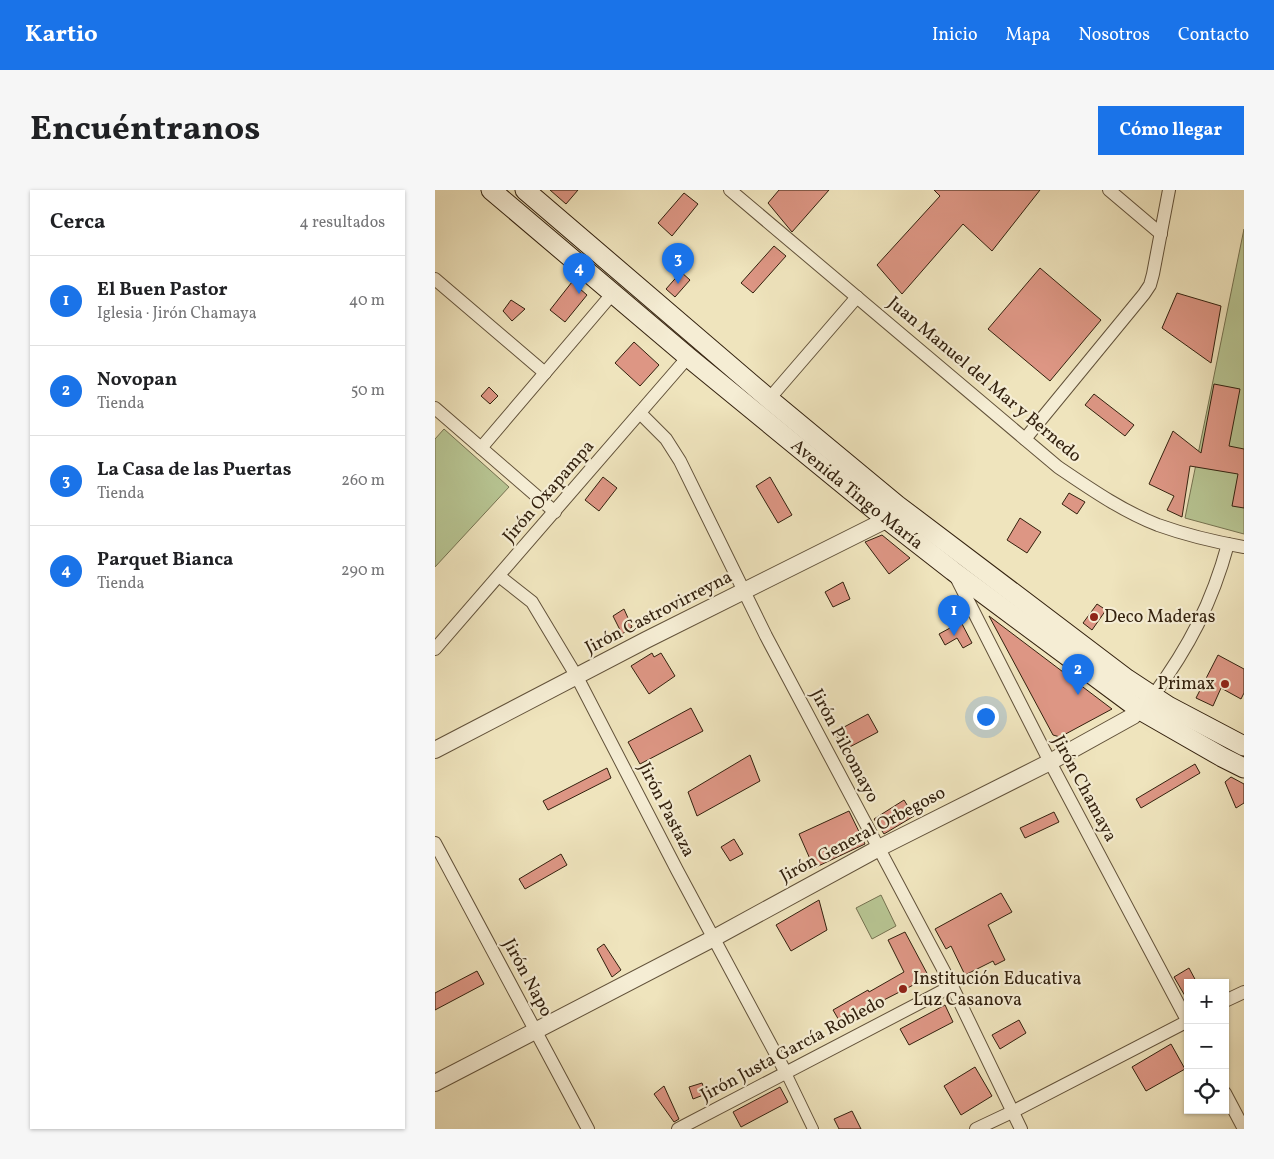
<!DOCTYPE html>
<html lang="es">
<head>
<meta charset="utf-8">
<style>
	:root { --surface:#fff; --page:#f6f6f6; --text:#202124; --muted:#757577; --line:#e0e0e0; --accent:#1a73e8 }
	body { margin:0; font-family:Vollkorn,serif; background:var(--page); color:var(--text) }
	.controls { position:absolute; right:15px; bottom:15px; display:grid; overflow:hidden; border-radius:0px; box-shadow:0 1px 4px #0004 }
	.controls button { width:45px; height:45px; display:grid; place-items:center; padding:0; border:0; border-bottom:1px solid var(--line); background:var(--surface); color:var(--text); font:25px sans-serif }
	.you { position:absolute; left:550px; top:526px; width:18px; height:18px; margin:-12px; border:4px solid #fff; border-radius:50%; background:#1a73e8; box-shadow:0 0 0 8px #1a73e833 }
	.badge { display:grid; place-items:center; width:32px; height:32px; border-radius:50%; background:var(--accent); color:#fff; font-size:16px; font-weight:700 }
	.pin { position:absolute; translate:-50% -41px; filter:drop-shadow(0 1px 2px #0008) }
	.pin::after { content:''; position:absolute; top:26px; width:18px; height:15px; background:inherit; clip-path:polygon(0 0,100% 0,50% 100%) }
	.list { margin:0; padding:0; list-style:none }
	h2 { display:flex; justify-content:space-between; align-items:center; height:65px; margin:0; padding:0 20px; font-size:21px }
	h2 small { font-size:16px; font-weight:400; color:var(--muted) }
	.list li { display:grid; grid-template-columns:32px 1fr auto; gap:15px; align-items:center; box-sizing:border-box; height:90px; padding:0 20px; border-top:1px solid var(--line) }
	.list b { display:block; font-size:19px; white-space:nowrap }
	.list p { margin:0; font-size:16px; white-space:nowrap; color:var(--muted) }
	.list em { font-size:16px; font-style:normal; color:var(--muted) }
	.icon { flex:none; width:28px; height:28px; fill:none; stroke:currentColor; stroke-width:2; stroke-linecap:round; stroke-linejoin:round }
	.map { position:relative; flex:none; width:809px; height:939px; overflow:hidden; border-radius:0px }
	header { display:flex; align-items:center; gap:30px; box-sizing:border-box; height:70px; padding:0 25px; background:var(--accent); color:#fff }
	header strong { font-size:24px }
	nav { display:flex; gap:28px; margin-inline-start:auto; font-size:18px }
	.intro { display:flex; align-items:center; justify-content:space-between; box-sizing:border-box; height:120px; padding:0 30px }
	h1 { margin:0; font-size:35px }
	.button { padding:12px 22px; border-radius:0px; background:var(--accent); color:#fff; font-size:18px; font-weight:700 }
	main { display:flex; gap:30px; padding:0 30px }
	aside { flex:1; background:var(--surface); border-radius:0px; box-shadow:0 1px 4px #0004 }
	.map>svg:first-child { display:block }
</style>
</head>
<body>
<header>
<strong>Kartio</strong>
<nav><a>Inicio</a><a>Mapa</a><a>Nosotros</a><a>Contacto</a></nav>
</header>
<div class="intro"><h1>Encuéntranos</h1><a class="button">Cómo llegar</a></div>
<main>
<aside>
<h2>Cerca<small>4 resultados</small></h2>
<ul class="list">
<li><span class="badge">1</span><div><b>El Buen Pastor</b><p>Iglesia · Jirón Chamaya</p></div><em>40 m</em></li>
<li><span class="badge">2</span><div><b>Novopan</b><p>Tienda</p></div><em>50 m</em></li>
<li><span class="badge">3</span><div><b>La Casa de las Puertas</b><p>Tienda</p></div><em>260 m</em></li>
<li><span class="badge">4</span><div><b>Parquet Bianca</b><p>Tienda</p></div><em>290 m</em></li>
</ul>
</aside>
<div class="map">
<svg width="809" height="939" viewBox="0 0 809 939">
	<rect width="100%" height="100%" fill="#efe4bd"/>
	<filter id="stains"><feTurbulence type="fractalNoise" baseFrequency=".004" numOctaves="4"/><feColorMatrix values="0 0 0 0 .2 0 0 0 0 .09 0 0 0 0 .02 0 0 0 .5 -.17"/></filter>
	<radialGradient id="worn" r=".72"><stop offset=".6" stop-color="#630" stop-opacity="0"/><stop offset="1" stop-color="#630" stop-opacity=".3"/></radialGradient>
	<!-- green -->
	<g fill="#b7c492" stroke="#757250">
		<path d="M 809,39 L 809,344 L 750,328 Z"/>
		<path d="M 9,239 L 74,297 L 0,377 L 0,249 Z"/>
		<path d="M 446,705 L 461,736 L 437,749 L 421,718 Z"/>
	</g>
	<!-- building -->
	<g fill="#dd9684" stroke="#33210e">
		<path d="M 115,0 L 143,0 L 131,14 Z"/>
		<path d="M 344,0 L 394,0 L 357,42 L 333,13 Z"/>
		<path d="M 499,0 L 605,0 L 557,61 L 528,34 L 467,104 L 442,75 L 505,6 Z"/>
		<path d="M 249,3 L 263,14 L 237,46 L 223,33 Z"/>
		<path d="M 339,56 L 351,66 L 318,103 L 306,93 Z"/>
		<path d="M 605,78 L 666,130 L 615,191 L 553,139 Z"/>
		<path d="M 246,82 L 255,90 L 240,107 L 231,99 Z"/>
		<path d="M 137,92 L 152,105 L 130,132 L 115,120 Z"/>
		<path d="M 742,103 L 786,116 L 776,173 L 727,138 Z"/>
		<path d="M 76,110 L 90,119 L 77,131 L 68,121 Z"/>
		<path d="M 199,152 L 224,175 L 205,196 L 180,173 Z"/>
		<path d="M 779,194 L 805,199 L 794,256 L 809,259 L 809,318 L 797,316 L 803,284 L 755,276 L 747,327 L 732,320 L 739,306 L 714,294 L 738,241 L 766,263 Z"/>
		<path d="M 54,197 L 63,206 L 55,214 L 46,206 Z"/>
		<path d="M 659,204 L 699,235 L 690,246 L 650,215 Z"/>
		<path d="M 168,287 L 182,298 L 164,321 L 150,310 Z"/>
		<path d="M 335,287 L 357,325 L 343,333 L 321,296 Z"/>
		<path d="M 634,303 L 650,312 L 642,324 L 627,314 Z"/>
		<path d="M 585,328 L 606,342 L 592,363 L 572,350 Z"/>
		<path d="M 447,345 L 475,368 L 454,384 L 430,352 Z"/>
		<path d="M 408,392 L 415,409 L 398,417 L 390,402 Z"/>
		<path d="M 662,414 L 671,420 L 657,440 L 648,433 Z"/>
		<path d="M 189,419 L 197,437 L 187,444 L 178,426 Z"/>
		<path d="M 554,426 L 677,519 L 625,547 L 618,545 Z"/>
		<path d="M 526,432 L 537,453 L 528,458 L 522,448 L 510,455 L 504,444 Z"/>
		<path d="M 217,463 L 219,467 L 226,463 L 240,486 L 214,504 L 196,476 Z"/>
		<path d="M 783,465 L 809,479 L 809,503 L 806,509 L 786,498 L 778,516 L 761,508 Z"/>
		<path d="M 256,518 L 268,541 L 205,574 L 193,552 Z"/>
		<path d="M 433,524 L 443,542 L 409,560 L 400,542 Z"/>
		<path d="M 315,565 L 325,591 L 262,626 L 253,602 Z"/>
		<path d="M 760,574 L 765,583 L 706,618 L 701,609 Z"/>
		<path d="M 172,578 L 176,588 L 113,620 L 108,611 Z"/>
		<path d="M 796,587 L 809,594 L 809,613 L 801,618 L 790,592 Z"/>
		<path d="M 469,610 L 479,626 L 449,644 L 439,629 Z"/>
		<path d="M 414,621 L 430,654 L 379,678 L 364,644 Z"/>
		<path d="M 619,622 L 624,632 L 590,648 L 585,638 Z"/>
		<path d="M 299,649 L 308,664 L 295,671 L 286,657 Z"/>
		<path d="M 126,664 L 132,675 L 90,699 L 84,689 Z"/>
		<path d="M 566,703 L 577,722 L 553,735 L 570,770 L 560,775 L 558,771 L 530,785 L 516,756 L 511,759 L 500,739 Z"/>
		<path d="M 384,710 L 392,740 L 356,761 L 341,735 Z"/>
		<path d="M 470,742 L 494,787 L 439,815 L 439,816 L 405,832 L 398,820 L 433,800 L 434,802 L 469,782 L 453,750 Z"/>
		<path d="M 169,754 L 186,780 L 177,787 L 162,759 Z"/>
		<path d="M 754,778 L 762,793 L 753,793 L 753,811 L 739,787 Z"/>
		<path d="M 42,781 L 49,794 L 0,820 L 0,803 Z"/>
		<path d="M 510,815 L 518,832 L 474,855 L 465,839 Z"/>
		<path d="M 584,830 L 591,843 L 565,859 L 557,845 Z"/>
		<path d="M 736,854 L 750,879 L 711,901 L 697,877 Z"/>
		<path d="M 540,877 L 557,906 L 526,925 L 509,896 Z"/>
		<path d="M 267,893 L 271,904 L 258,909 L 254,897 Z"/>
		<path d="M 229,896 L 244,929 L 239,932 L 219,904 Z"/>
		<path d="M 345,897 L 353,912 L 306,937 L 298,922 Z"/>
		<path d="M 417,921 L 426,939 L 404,939 L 399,929 Z"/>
	</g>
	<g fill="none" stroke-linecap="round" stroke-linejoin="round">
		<defs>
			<path id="pedestrian" d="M 351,883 L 378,939"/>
			<g id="minor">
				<path d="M 295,0 L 623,277 C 654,298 687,321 723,335 C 751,345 780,352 809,357"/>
				<path d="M 674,0 L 726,44"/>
				<path d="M 0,89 L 110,183"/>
				<path d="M 334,209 L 422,107"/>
				<path d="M 0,218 L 120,322"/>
				<path d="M 205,223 L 231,249 L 245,271 L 331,446 L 517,796 L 586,939"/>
				<path d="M 590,249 L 709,104 L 715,95 L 718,84 L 734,0"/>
				<path d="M 46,258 L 178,103"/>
				<path d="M 520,385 L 615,572 L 753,832"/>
				<path d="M 64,386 L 97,412 L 142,487 L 242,680 L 351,883"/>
				<path d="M 0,459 L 253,167"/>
				<path d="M 718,506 C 754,457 777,413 793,354"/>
				<path d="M 0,653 L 153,939"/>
				<path d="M 790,811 L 809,802"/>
				<path d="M 790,903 L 809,939"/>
				<path d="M 243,939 L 517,796"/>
				<path d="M 541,939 L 577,922 L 753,831"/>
			</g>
			<g id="tertiary">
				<path d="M 0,560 L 211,450 L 451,330 L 458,321"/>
				<path d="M 0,893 L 279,748 L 444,658 L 615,572 L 698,526 L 714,511"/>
			</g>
			<g id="secondary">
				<path id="s1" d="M 56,0 L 253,167 L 436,317 L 518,381 L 705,520 L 787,567 L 809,578"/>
				<path d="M 90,0 L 334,209 L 462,315 L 692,489 L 733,516 L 809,556"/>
			</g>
		</defs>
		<!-- pedestrian casing -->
		<use href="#pedestrian" stroke="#62523a" stroke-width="12"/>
		<!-- minor casing -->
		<use href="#minor" stroke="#62523a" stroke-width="14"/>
		<!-- tertiary casing -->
		<use href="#tertiary" stroke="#62523a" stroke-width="18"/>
		<!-- secondary casing -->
		<use href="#secondary" stroke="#33210e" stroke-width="21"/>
		<!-- pedestrian -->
		<use href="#pedestrian" stroke="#f5edd4" stroke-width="10"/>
		<!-- minor -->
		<use href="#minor" stroke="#f5edd4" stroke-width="12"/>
		<!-- tertiary -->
		<use href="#tertiary" stroke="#f5edd4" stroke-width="16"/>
		<!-- secondary -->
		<use href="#secondary" stroke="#f5edd4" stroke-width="19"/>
	</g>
	<!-- markers -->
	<g fill="#8f2418" stroke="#f5edd4" stroke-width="2">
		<circle cx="659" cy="427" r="5"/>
		<circle cx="790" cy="494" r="5"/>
		<circle cx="468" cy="799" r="5"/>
	</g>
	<g text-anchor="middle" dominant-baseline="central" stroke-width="4.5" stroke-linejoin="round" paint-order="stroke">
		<!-- street labels -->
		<g font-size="18" fill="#33210e" stroke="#f5edd4">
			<text transform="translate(549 190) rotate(40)">Juan Manuel del Mar y Bernedo</text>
			<text transform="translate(114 302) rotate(-49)">Jirón Oxapampa</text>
			<text stroke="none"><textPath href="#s1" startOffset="476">Avenida Tingo María</textPath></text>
			<text transform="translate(224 423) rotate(-27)">Jirón Castrovirreyna</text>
			<text transform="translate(409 556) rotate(62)">Jirón Pilcomayo</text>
			<text transform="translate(649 599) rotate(62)">Jirón Chamaya</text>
			<text transform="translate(231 620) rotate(63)">Jirón Pastaza</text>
			<text transform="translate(428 645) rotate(-28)">Jirón General Orbegoso</text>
			<text transform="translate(92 788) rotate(62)">Jirón Napo</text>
			<text transform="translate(358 859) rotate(-28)">Jirón Justa García Robledo</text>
		</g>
		<!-- poi labels -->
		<g font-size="18" fill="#33210e" stroke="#f5edd4" text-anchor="start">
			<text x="669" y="427">Deco Maderas</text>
			<text x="780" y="494" text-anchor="end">Primax</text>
			<text x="478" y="789">Institución Educativa<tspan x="478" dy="21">Luz Casanova</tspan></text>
		</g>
	</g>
	<rect width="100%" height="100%" filter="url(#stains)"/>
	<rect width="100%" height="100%" fill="url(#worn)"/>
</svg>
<div class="controls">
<button>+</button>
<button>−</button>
<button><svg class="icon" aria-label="locate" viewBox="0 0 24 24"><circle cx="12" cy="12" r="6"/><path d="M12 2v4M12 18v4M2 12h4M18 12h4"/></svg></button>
</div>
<div class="you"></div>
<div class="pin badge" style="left:519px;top:446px">1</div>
<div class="pin badge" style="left:643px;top:505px">2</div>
<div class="pin badge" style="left:243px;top:94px">3</div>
<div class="pin badge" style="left:144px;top:104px">4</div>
</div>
</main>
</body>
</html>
